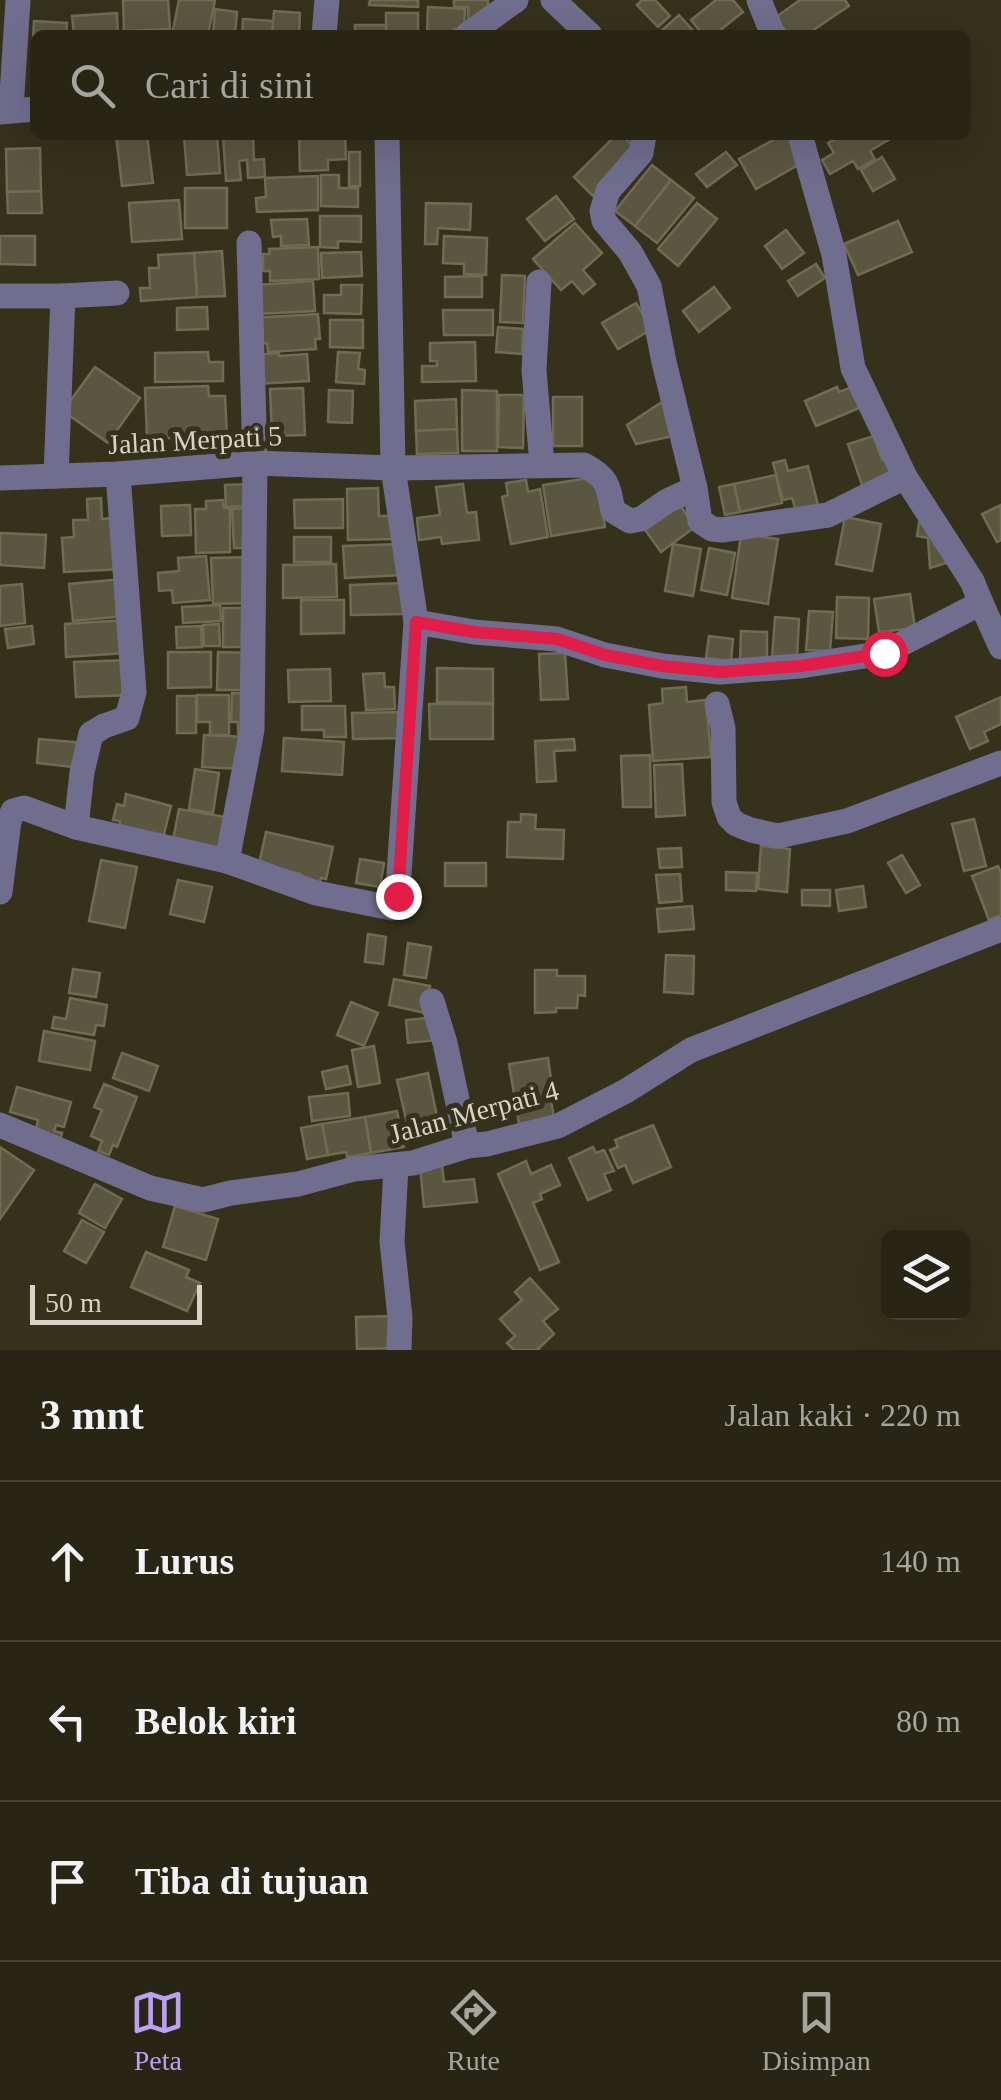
<!DOCTYPE html>
<html lang="id">
<head>
<meta charset="utf-8">
<style>
	:root { --surface:#282514; --page:#343122; --text:#f1f3f6; --muted:#a5a5a0; --line:#444234; --accent:#bca0f2 }
	body { margin:0; font-family:Georgia,serif; background:var(--page); color:var(--text) }
	.controls { position:absolute; right:30px; bottom:30px; display:grid; overflow:hidden; border-radius:15px; box-shadow:0 10px 40px #0002 }
	.controls button { width:90px; height:90px; display:grid; place-items:center; padding:0; border:0; border-bottom:2px solid var(--line); background:var(--surface); color:var(--text); font:50px sans-serif }
	.scale { position:absolute; left:30px; bottom:25px; width:172px; box-sizing:border-box; padding-left:10px; border:5px solid #d7d4c7; border-top:0; font-size:28px; line-height:35px; white-space:nowrap; color:#d7d4c7; -webkit-text-stroke:8px #35311b; paint-order:stroke }
	.stop { position:absolute; width:30px; height:30px; margin:-22px; border:8px solid #e11d48; border-radius:50%; background:#fff }
	.stop.end { background:#e11d48; border-color:#fff; box-shadow:0 2px 10px #0008 }
	.list { margin:0; padding:0; list-style:none }
	h2 { display:flex; justify-content:space-between; align-items:center; height:130px; margin:0; padding:0 40px; font-size:42px }
	h2 small { font-size:32px; font-weight:400; color:var(--muted) }
	.list li { display:grid; grid-template-columns:65px 1fr auto; gap:30px; align-items:center; box-sizing:border-box; height:160px; padding:0 40px; border-top:2px solid var(--line) }
	.list b { display:block; font-size:38px; white-space:nowrap }
	.list em { font-size:32px; font-style:normal; color:var(--muted) }
	.icon { flex:none; width:55px; height:55px; fill:none; stroke:currentColor; stroke-width:2; stroke-linecap:round; stroke-linejoin:round }
	.map { position:relative; flex:none; width:1001px; height:1350px; overflow:hidden }
	.search { position:absolute; background:var(--surface); box-shadow:0 10px 40px #0002; left:30px; right:30px; top:30px; height:110px; display:flex; align-items:center; gap:25px; box-sizing:border-box; padding:0 35px; border-radius:15px; color:var(--muted); font-size:38px }
	.sheet { height:610px; background:var(--surface) }
	nav { display:flex; justify-content:space-around; align-items:center; box-sizing:border-box; height:140px; border-top:2px solid var(--line); background:var(--surface); font-size:28px; color:var(--muted) }
	nav a { display:grid; justify-items:center; gap:5px }
	nav .on { color:var(--accent) }
	.map>svg:first-child { display:block }
</style>
</head>
<body>
<div class="map">
<svg width="1001" height="1350" viewBox="0 0 1001 1350">
	<rect width="100%" height="100%" fill="#35311b"/>
	<!-- building -->
	<g fill="#5b563f" stroke="#706b53" stroke-width="2.5">
		<path d="M 123,0 L 168,0 L 170,29 L 124,31 Z"/>
		<path d="M 179,0 L 215,0 L 208,35 L 172,35 Z"/>
		<path d="M 370,0 L 418,0 L 418,7 L 369,5 Z"/>
		<path d="M 454,0 L 488,0 L 488,20 L 468,20 L 468,7 L 454,7 Z"/>
		<path d="M 642,0 L 655,0 L 670,16 L 658,27 L 637,5 Z"/>
		<path d="M 716,0 L 733,0 L 743,12 L 714,35 L 703,35 L 691,20 Z"/>
		<path d="M 800,0 L 845,0 L 849,6 L 806,35 L 788,35 L 776,17 Z"/>
		<path d="M 428,7 L 465,9 L 464,30 L 454,29 L 454,35 L 427,35 Z"/>
		<path d="M 215,9 L 237,12 L 235,35 L 213,35 Z"/>
		<path d="M 274,11 L 300,13 L 299,35 L 272,35 Z"/>
		<path d="M 117,13 L 118,35 L 74,35 L 72,16 Z"/>
		<rect x="386" y="13" width="32" height="22"/>
		<path d="M 679,15 L 697,35 L 664,35 L 660,32 Z"/>
		<path d="M 243,19 L 273,21 L 272,35 L 242,35 Z"/>
		<path d="M 34,21 L 67,23 L 66,35 L 35,35 L 35,40 L 33,40 Z"/>
		<rect x="355" y="25" width="31" height="10"/>
		<path d="M 116,135 L 147,135 L 153,183 L 122,186 Z"/>
		<path d="M 184,135 L 217,135 L 220,173 L 187,175 Z"/>
		<path d="M 223,135 L 253,135 L 254,160 L 264,159 L 265,177 L 248,178 L 247,160 L 239,161 L 241,180 L 226,181 Z"/>
		<path d="M 299,135 L 345,135 L 346,159 L 328,160 L 328,170 L 300,171 Z"/>
		<path d="M 616,135 L 622,135 L 638,151 L 593,196 L 574,177 Z"/>
		<path d="M 782,135 L 790,135 L 805,161 L 756,189 L 739,159 Z"/>
		<path d="M 842,135 L 887,135 L 890,139 L 870,151 L 875,159 L 858,169 L 853,161 L 830,174 L 822,160 L 834,153 L 828,143 Z"/>
		<path d="M 40,148 L 41,191 L 7,192 L 6,149 Z"/>
		<rect x="349" y="152" width="11" height="34"/>
		<path d="M 726,152 L 737,165 L 707,187 L 696,174 Z"/>
		<path d="M 882,157 L 895,179 L 873,191 L 861,170 Z"/>
		<path d="M 652,165 L 671,180 L 635,226 L 615,211 Z"/>
		<path d="M 321,175 L 339,175 L 339,188 L 358,188 L 358,207 L 321,206 Z"/>
		<path d="M 318,176 L 318,210 L 257,212 L 256,198 L 266,197 L 265,178 Z"/>
		<path d="M 671,180 L 694,198 L 657,243 L 635,226 Z"/>
		<rect x="185" y="188" width="42" height="40"/>
		<path d="M 41,191 L 42,213 L 8,213 L 7,192 Z"/>
		<path d="M 556,196 L 574,219 L 545,241 L 527,219 Z"/>
		<path d="M 179,200 L 182,239 L 132,242 L 129,203 Z"/>
		<path d="M 426,203 L 471,204 L 470,230 L 438,228 L 437,244 L 425,244 Z"/>
		<path d="M 697,203 L 717,219 L 678,266 L 658,249 Z"/>
		<path d="M 320,216 L 361,216 L 361,242 L 338,241 L 338,248 L 320,247 Z"/>
		<path d="M 307,219 L 309,245 L 281,246 L 281,236 L 273,237 L 271,220 Z"/>
		<path d="M 898,221 L 912,252 L 858,275 L 844,244 Z"/>
		<path d="M 575,223 L 602,253 L 583,270 L 595,284 L 583,294 L 572,281 L 561,290 L 533,259 Z"/>
		<path d="M 786,230 L 804,253 L 782,269 L 765,246 Z"/>
		<path d="M 0,236 L 35,236 L 35,265 L 0,264 Z"/>
		<path d="M 444,236 L 487,238 L 486,275 L 464,274 L 464,264 L 443,263 Z"/>
		<path d="M 318,247 L 319,279 L 270,281 L 270,271 L 263,271 L 263,254 L 270,254 L 269,249 Z"/>
		<path d="M 222,251 L 225,296 L 197,297 L 194,253 Z"/>
		<path d="M 361,252 L 362,276 L 322,278 L 321,253 Z"/>
		<path d="M 194,253 L 197,297 L 141,301 L 140,288 L 150,288 L 149,268 L 159,268 L 158,255 Z"/>
		<path d="M 816,264 L 825,278 L 798,296 L 788,281 Z"/>
		<path d="M 502,275 L 525,276 L 523,323 L 500,322 Z"/>
		<path d="M 482,276 L 482,297 L 445,297 L 445,277 Z"/>
		<path d="M 313,281 L 315,311 L 258,314 L 256,285 Z"/>
		<path d="M 341,285 L 362,285 L 361,314 L 324,313 L 324,295 L 341,295 Z"/>
		<path d="M 714,287 L 730,308 L 699,332 L 683,311 Z"/>
		<path d="M 636,303 L 652,329 L 618,349 L 602,323 Z"/>
		<path d="M 207,307 L 208,329 L 177,330 L 177,308 Z"/>
		<path d="M 443,310 L 493,310 L 493,335 L 444,335 Z"/>
		<path d="M 318,314 L 320,339 L 315,339 L 316,349 L 268,352 L 267,343 L 253,344 L 251,318 Z"/>
		<path d="M 330,320 L 363,320 L 363,348 L 330,347 Z"/>
		<path d="M 498,327 L 523,329 L 522,354 L 496,352 Z"/>
		<path d="M 475,342 L 476,381 L 422,382 L 422,366 L 437,366 L 437,361 L 430,361 L 430,343 Z"/>
		<path d="M 208,352 L 209,362 L 223,362 L 223,381 L 155,382 L 155,353 Z"/>
		<path d="M 338,352 L 360,353 L 358,369 L 365,370 L 364,384 L 336,382 Z"/>
		<path d="M 279,353 L 279,356 L 307,354 L 309,381 L 255,384 L 253,355 Z"/>
		<path d="M 95,367 L 140,398 L 108,443 L 63,411 Z"/>
		<path d="M 208,386 L 209,396 L 225,396 L 227,436 L 147,439 L 145,388 Z"/>
		<path d="M 855,386 L 864,406 L 816,426 L 805,401 L 837,387 L 839,392 Z"/>
		<path d="M 303,388 L 305,435 L 272,436 L 270,389 Z"/>
		<path d="M 329,390 L 353,391 L 352,423 L 328,422 Z"/>
		<path d="M 462,390 L 497,391 L 497,451 L 462,451 Z"/>
		<path d="M 499,395 L 524,395 L 523,448 L 498,447 Z"/>
		<rect x="553" y="397" width="29" height="49"/>
		<path d="M 668,398 L 673,436 L 636,444 L 627,425 Z"/>
		<path d="M 456,399 L 457,429 L 416,431 L 415,401 Z"/>
		<path d="M 457,429 L 458,453 L 417,454 L 416,431 Z"/>
		<path d="M 874,436 L 882,460 L 889,458 L 896,476 L 863,488 L 848,444 Z"/>
		<path d="M 785,460 L 788,471 L 808,466 L 818,505 L 796,510 L 792,498 L 783,500 L 773,463 Z"/>
		<path d="M 776,475 L 782,503 L 740,512 L 734,484 Z"/>
		<path d="M 596,477 L 605,527 L 551,536 L 543,485 Z"/>
		<path d="M 526,480 L 528,492 L 540,489 L 548,537 L 511,544 L 502,497 L 508,495 L 506,483 Z"/>
		<path d="M 248,484 L 249,506 L 226,507 L 225,485 Z"/>
		<path d="M 463,484 L 467,513 L 476,512 L 479,540 L 442,544 L 441,537 L 419,540 L 417,518 L 440,515 L 436,487 Z"/>
		<path d="M 734,484 L 740,512 L 725,515 L 719,487 Z"/>
		<path d="M 378,488 L 379,516 L 395,516 L 395,539 L 348,540 L 347,489 Z"/>
		<path d="M 101,498 L 102,519 L 121,517 L 124,569 L 64,572 L 62,538 L 74,537 L 73,520 L 88,520 L 87,499 Z"/>
		<path d="M 343,499 L 343,528 L 295,528 L 294,500 Z"/>
		<path d="M 223,500 L 224,508 L 230,508 L 230,552 L 196,553 L 195,509 L 206,509 L 206,501 Z"/>
		<path d="M 678,502 L 695,527 L 661,552 L 643,527 Z"/>
		<path d="M 190,505 L 191,535 L 162,536 L 161,506 Z"/>
		<path d="M 1001,505 L 1001,540 L 997,542 L 982,514 Z"/>
		<path d="M 250,508 L 252,548 L 234,548 L 232,509 Z"/>
		<path d="M 921,510 L 949,562 L 930,568 L 928,538 L 917,536 Z"/>
		<path d="M 845,517 L 881,524 L 872,571 L 836,564 Z"/>
		<path d="M 0,533 L 46,535 L 44,568 L 0,565 Z"/>
		<path d="M 741,534 L 778,539 L 768,604 L 732,598 Z"/>
		<rect x="294" y="537" width="37" height="25"/>
		<path d="M 401,544 L 402,575 L 345,578 L 343,546 Z"/>
		<path d="M 673,544 L 701,549 L 693,596 L 665,591 Z"/>
		<path d="M 709,548 L 735,553 L 727,595 L 701,590 Z"/>
		<path d="M 206,556 L 210,600 L 173,603 L 172,590 L 159,591 L 158,573 L 179,571 L 178,558 Z"/>
		<path d="M 252,557 L 245,603 L 213,604 L 211,558 Z"/>
		<path d="M 336,564 L 337,597 L 283,598 L 283,565 Z"/>
		<path d="M 122,579 L 125,616 L 73,621 L 69,584 Z"/>
		<path d="M 403,583 L 404,614 L 351,615 L 350,585 Z"/>
		<path d="M 22,584 L 25,623 L 0,626 L 0,586 Z"/>
		<path d="M 910,594 L 915,628 L 879,632 L 874,599 Z"/>
		<path d="M 837,597 L 869,598 L 868,639 L 836,638 Z"/>
		<path d="M 301,600 L 344,600 L 344,633 L 301,634 Z"/>
		<path d="M 220,605 L 221,621 L 183,623 L 182,607 Z"/>
		<path d="M 223,608 L 250,608 L 251,647 L 223,647 Z"/>
		<path d="M 809,611 L 833,612 L 830,651 L 806,650 Z"/>
		<path d="M 775,617 L 799,619 L 797,659 L 772,658 Z"/>
		<path d="M 125,620 L 127,653 L 66,657 L 65,624 Z"/>
		<path d="M 219,624 L 220,646 L 204,646 L 203,625 Z"/>
		<path d="M 32,626 L 34,644 L 8,648 L 5,629 Z"/>
		<path d="M 201,626 L 202,647 L 177,648 L 176,627 Z"/>
		<path d="M 741,631 L 767,632 L 767,663 L 740,662 Z"/>
		<path d="M 709,636 L 733,639 L 731,661 L 706,658 Z"/>
		<path d="M 168,652 L 211,652 L 211,687 L 168,688 Z"/>
		<path d="M 218,652 L 251,653 L 250,690 L 217,690 Z"/>
		<path d="M 565,653 L 568,699 L 541,700 L 539,654 Z"/>
		<path d="M 130,660 L 131,695 L 76,697 L 74,662 Z"/>
		<path d="M 437,668 L 493,669 L 493,703 L 437,702 Z"/>
		<path d="M 330,669 L 331,701 L 289,702 L 288,670 Z"/>
		<path d="M 384,673 L 385,687 L 394,687 L 395,709 L 366,710 L 363,674 Z"/>
		<path d="M 686,687 L 687,702 L 706,700 L 711,757 L 653,761 L 649,705 L 663,703 L 662,689 Z"/>
		<path d="M 232,693 L 251,694 L 250,735 L 238,734 L 238,722 L 231,722 Z"/>
		<path d="M 197,695 L 229,695 L 229,735 L 210,735 L 210,722 L 197,722 Z"/>
		<rect x="177" y="696" width="19" height="37"/>
		<path d="M 1001,697 L 1001,724 L 984,732 L 988,741 L 970,749 L 956,717 Z"/>
		<path d="M 429,704 L 493,704 L 493,739 L 430,739 Z"/>
		<path d="M 302,706 L 345,706 L 346,737 L 324,737 L 324,730 L 302,730 Z"/>
		<path d="M 406,712 L 407,738 L 353,739 L 352,713 Z"/>
		<path d="M 204,735 L 246,737 L 244,769 L 202,767 Z"/>
		<path d="M 284,738 L 344,742 L 342,775 L 282,771 Z"/>
		<path d="M 39,739 L 84,743 L 82,768 L 37,763 Z"/>
		<path d="M 574,739 L 575,750 L 554,751 L 556,781 L 537,782 L 535,741 Z"/>
		<path d="M 650,755 L 651,807 L 623,807 L 621,756 Z"/>
		<path d="M 682,764 L 685,815 L 656,817 L 654,765 Z"/>
		<path d="M 195,769 L 219,773 L 213,813 L 189,809 Z"/>
		<path d="M 126,794 L 171,806 L 162,842 L 118,830 L 120,821 L 113,820 L 117,804 L 124,806 Z"/>
		<path d="M 179,809 L 225,817 L 219,849 L 173,840 Z"/>
		<path d="M 521,814 L 536,815 L 535,829 L 564,830 L 563,859 L 507,857 L 508,822 L 521,822 Z"/>
		<path d="M 974,819 L 986,866 L 964,871 L 952,824 Z"/>
		<path d="M 266,832 L 333,847 L 326,879 L 321,878 L 319,885 L 299,880 L 301,874 L 259,864 Z"/>
		<path d="M 761,846 L 790,849 L 787,892 L 758,889 Z"/>
		<path d="M 681,848 L 682,867 L 660,868 L 658,849 Z"/>
		<path d="M 902,855 L 920,885 L 906,893 L 888,863 Z"/>
		<path d="M 360,859 L 384,863 L 380,887 L 356,883 Z"/>
		<path d="M 101,860 L 137,867 L 125,928 L 89,921 Z"/>
		<rect x="445" y="863" width="41" height="23"/>
		<path d="M 998,866 L 1001,873 L 1001,915 L 989,920 L 972,876 Z"/>
		<path d="M 726,872 L 757,873 L 756,891 L 726,890 Z"/>
		<path d="M 680,874 L 682,901 L 659,903 L 656,875 Z"/>
		<path d="M 178,880 L 212,887 L 204,922 L 170,914 Z"/>
		<path d="M 863,886 L 866,907 L 839,911 L 836,890 Z"/>
		<path d="M 802,890 L 830,890 L 830,906 L 802,905 Z"/>
		<path d="M 692,906 L 694,929 L 659,932 L 657,909 Z"/>
		<path d="M 368,934 L 386,937 L 383,964 L 365,962 Z"/>
		<path d="M 408,943 L 431,947 L 426,978 L 404,975 Z"/>
		<path d="M 666,955 L 694,956 L 693,994 L 664,992 Z"/>
		<path d="M 73,969 L 100,973 L 96,997 L 69,993 Z"/>
		<path d="M 535,970 L 557,970 L 557,976 L 585,976 L 585,996 L 578,995 L 577,1008 L 556,1008 L 556,1012 L 535,1013 Z"/>
		<path d="M 394,979 L 430,986 L 425,1013 L 389,1005 Z"/>
		<path d="M 70,998 L 107,1005 L 104,1026 L 96,1025 L 94,1035 L 52,1028 L 54,1017 L 66,1019 Z"/>
		<path d="M 351,1002 L 378,1013 L 364,1046 L 337,1035 Z"/>
		<path d="M 436,1017 L 438,1040 L 408,1043 L 406,1020 Z"/>
		<path d="M 44,1031 L 95,1041 L 90,1070 L 39,1061 Z"/>
		<path d="M 374,1046 L 380,1083 L 358,1087 L 352,1050 Z"/>
		<path d="M 122,1053 L 158,1066 L 149,1091 L 113,1078 Z"/>
		<path d="M 548,1058 L 554,1100 L 551,1100 L 554,1118 L 519,1124 L 509,1064 Z"/>
		<path d="M 347,1066 L 351,1084 L 326,1089 L 322,1072 Z"/>
		<path d="M 428,1073 L 438,1121 L 424,1124 L 426,1134 L 410,1137 L 397,1080 Z"/>
		<path d="M 104,1084 L 137,1097 L 117,1147 L 113,1145 L 109,1155 L 98,1151 L 102,1141 L 91,1136 L 102,1110 L 94,1107 Z"/>
		<path d="M 17,1087 L 71,1102 L 64,1127 L 56,1125 L 54,1131 L 62,1133 L 59,1143 L 36,1129 L 38,1120 L 10,1112 Z"/>
		<path d="M 348,1093 L 350,1116 L 312,1121 L 309,1097 Z"/>
		<path d="M 397,1111 L 404,1147 L 371,1153 L 365,1117 Z"/>
		<path d="M 365,1117 L 371,1153 L 347,1157 L 346,1152 L 328,1155 L 322,1124 Z"/>
		<path d="M 322,1124 L 328,1155 L 307,1159 L 301,1128 Z"/>
		<path d="M 653,1125 L 671,1167 L 633,1183 L 625,1165 L 618,1168 L 610,1150 L 618,1147 L 615,1140 Z"/>
		<path d="M 0,1147 L 34,1170 L 0,1219 Z"/>
		<path d="M 593,1147 L 596,1153 L 604,1150 L 614,1171 L 604,1174 L 611,1190 L 588,1200 L 569,1158 Z"/>
		<path d="M 526,1161 L 531,1174 L 551,1165 L 560,1185 L 540,1194 L 542,1199 L 533,1203 L 559,1262 L 540,1270 L 498,1174 Z"/>
		<path d="M 442,1165 L 444,1182 L 474,1179 L 477,1202 L 424,1207 L 420,1167 Z"/>
		<path d="M 95,1184 L 122,1199 L 105,1228 L 79,1213 Z"/>
		<path d="M 175,1206 L 218,1219 L 206,1260 L 163,1247 Z"/>
		<path d="M 82,1220 L 104,1232 L 86,1263 L 64,1251 Z"/>
		<path d="M 146,1252 L 189,1270 L 186,1277 L 200,1283 L 187,1311 L 131,1287 Z"/>
		<path d="M 530,1278 L 558,1309 L 543,1321 L 554,1334 L 538,1349 L 539,1350 L 514,1350 L 507,1343 L 515,1336 L 500,1319 L 522,1300 L 515,1292 Z"/>
		<path d="M 395,1316 L 396,1348 L 357,1349 L 356,1317 Z"/>
	</g>
	<g fill="none" stroke-linecap="round" stroke-linejoin="round">
		<!-- minor -->
		<g stroke="#716d8e" stroke-width="25">
			<path d="M 553,0 L 590,35"/>
			<path d="M 759,0 L 773,35"/>
			<path d="M 324,35 L 327,0"/>
			<path d="M 467,35 L 516,0"/>
			<path d="M 11,110 L 18,0"/>
			<path d="M 0,112 L 35,109"/>
			<path d="M 644,135 L 641,153 L 608,191 L 602,211 L 604,221 L 630,252 L 649,286 L 664,362 L 695,488 L 700,521 L 712,529 L 722,530 L 828,515 L 905,477"/>
			<path d="M 539,282 L 534,370 L 542,465"/>
			<path d="M 0,296 L 63,296 L 117,293"/>
			<path d="M 56,476 L 63,296"/>
			<path d="M 0,478 L 118,474 L 255,463 L 393,468 L 584,465 C 608,478 608,485 613,511 L 630,521 L 641,519 L 667,501 L 695,488"/>
			<path d="M 981,603 L 1001,647"/>
			<path d="M 416,622 L 474,632 L 557,639 L 605,655 L 662,666 L 720,672 L 801,666 L 884,653 L 981,603 L 972,581 L 905,477 L 853,368 L 834,255 L 800,135"/>
			<path d="M 717,704 L 723,728 L 724,802 L 729,817 L 736,824 L 751,830 L 778,836 L 847,821 L 1001,763"/>
			<path d="M 76,827 L 82,772 L 91,734 L 104,726 L 127,718 L 134,692 L 118,474"/>
			<path d="M 227,861 L 316,893 L 392,908 L 397,903 L 416,622 L 393,468 L 387,135"/>
			<path d="M 0,892 L 9,821 L 13,811 L 24,808 L 76,827 L 227,861 L 252,730 L 255,463 L 249,243"/>
			<path d="M 432,1001 L 445,1043 L 467,1146"/>
			<path d="M 0,1125 L 150,1188 L 203,1200 L 231,1193 L 298,1184 L 354,1169 L 413,1163 L 467,1146 L 487,1144 L 558,1126 L 626,1091 L 691,1050 L 1001,929"/>
			<path d="M 396,1166 L 392,1242 L 400,1317 L 399,1350"/>
		</g>
	</g>
	<g fill="none" stroke-linecap="round" stroke-linejoin="round">
		<!-- route -->
		<path stroke="#e11d48" stroke-width="12" d="M 398,896 L 416,622 L 474,632 L 557,639 L 605,655 L 662,666 L 720,672 L 801,666 L 884,653"/>
	</g>
	<g text-anchor="middle" dominant-baseline="central" stroke-width="10" stroke-linejoin="round" paint-order="stroke">
		<!-- street labels -->
		<g font-size="28" fill="#d7d4c7" stroke="#35311b">
			<text transform="translate(195 440) rotate(-3)">Jalan Merpati 5</text>
			<text transform="translate(474 1112) rotate(-15)">Jalan Merpati 4</text>
		</g>
	</g>
</svg>
<div class="controls">
<button><svg class="icon" aria-label="layers" viewBox="0 0 24 24"><path d="M12 4l9 5-9 5-9-5zM3 14l9 5 9-5"/></svg></button>
</div>
<div class="scale">50 m</div>
<div class="stop" style="left:884px;top:653px"></div>
<div class="stop end" style="left:398px;top:896px"></div>
<div class="search"><svg class="icon" aria-label="search" viewBox="0 0 24 24"><circle cx="10" cy="10" r="6"/><path d="M15 15l6 6"/></svg>Cari di sini</div>
</div>
<section class="sheet">
<h2>3 mnt<small>Jalan kaki · 220 m</small></h2>
<ul class="list">
<li><svg class="icon" aria-label="ahead" viewBox="0 0 24 24"><path d="M12 20V5M6 11l6-6 6 6"/></svg><div><b>Lurus</b></div><em>140 m</em></li>
<li><svg class="icon" aria-label="left" viewBox="0 0 24 24"><path d="M17 20v-9H6M10 6l-5 5 5 5"/></svg><div><b>Belok kiri</b></div><em>80 m</em></li>
<li><svg class="icon" aria-label="arrive" viewBox="0 0 24 24"><path d="M6 21V4h12l-3 4 3 4H6"/></svg><div><b>Tiba di tujuan</b></div></li>
</ul>
</section>
<nav>
<a class="on"><svg class="icon" aria-label="map" viewBox="0 0 24 24"><path d="M3 6l6-2 6 2 6-2v14l-6 2-6-2-6 2zM9 4v14M15 6v14"/></svg>Peta</a>
<a><svg class="icon" aria-label="directions" viewBox="0 0 24 24"><path d="M12 3l9 9-9 9-9-9zM9 14v-3h6M13 9l2 2-2 2"/></svg>Rute</a>
<a><svg class="icon" aria-label="saved" viewBox="0 0 24 24"><path d="M7 4h10v16l-5-4-5 4z"/></svg>Disimpan</a>
</nav>
</body>
</html>
